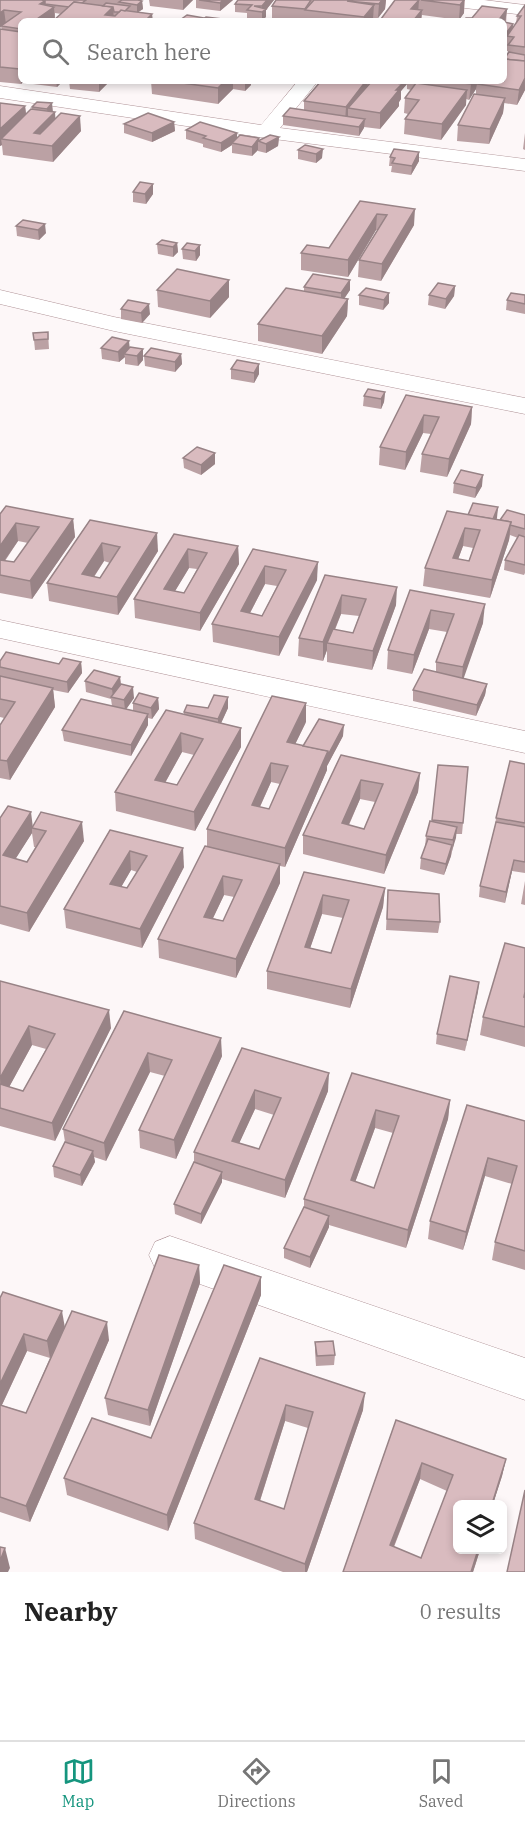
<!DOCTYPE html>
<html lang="en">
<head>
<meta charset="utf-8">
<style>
	:root { --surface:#fff; --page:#f6f6f6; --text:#222; --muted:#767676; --line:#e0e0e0; --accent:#15957e }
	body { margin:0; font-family:"IBM Plex Serif",serif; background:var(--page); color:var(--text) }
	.controls { position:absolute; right:18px; bottom:18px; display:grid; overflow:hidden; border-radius:9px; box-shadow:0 3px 9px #0003 }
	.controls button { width:54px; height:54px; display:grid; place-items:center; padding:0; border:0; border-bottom:2px solid var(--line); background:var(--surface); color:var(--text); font:30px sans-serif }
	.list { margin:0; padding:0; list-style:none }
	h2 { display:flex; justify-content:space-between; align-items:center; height:78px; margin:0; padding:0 24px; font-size:26px }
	h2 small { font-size:20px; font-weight:400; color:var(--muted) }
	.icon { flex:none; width:33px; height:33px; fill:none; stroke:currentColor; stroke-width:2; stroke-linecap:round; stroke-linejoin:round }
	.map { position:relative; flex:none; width:525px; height:1572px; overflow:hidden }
	.search { position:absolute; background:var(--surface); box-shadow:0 3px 9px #0003; left:18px; right:18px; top:18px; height:66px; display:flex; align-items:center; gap:15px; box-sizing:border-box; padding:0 21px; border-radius:9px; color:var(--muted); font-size:22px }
	.sheet { height:168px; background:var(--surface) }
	nav { display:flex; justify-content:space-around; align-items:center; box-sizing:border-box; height:84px; border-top:2px solid var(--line); background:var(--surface); font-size:16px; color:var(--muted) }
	nav a { display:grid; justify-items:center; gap:3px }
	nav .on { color:var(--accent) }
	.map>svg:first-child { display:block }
</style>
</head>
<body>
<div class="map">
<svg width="525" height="1572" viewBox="0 0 525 1572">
	<rect width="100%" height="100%" fill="#fdf7f8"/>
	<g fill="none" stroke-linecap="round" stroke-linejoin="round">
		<defs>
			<g id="minor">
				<path d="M 430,0 L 484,0 L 525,5 L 525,15 L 439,5 L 433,4 Z"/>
				<path d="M 298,81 L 318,81 L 280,128 L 525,159 L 525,171 L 266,138 L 0,98 L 0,86 L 261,125 Z"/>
				<path d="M 0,290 L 114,317 L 525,398 L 525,414 L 114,331 L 0,304 Z"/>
				<path d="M 0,620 L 525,731 L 525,753 L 0,638 Z"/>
				<path d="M 170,1236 L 525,1358 L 525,1400 L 155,1268 L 149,1255 L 155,1242 Z"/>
			</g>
		</defs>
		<!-- minor casing -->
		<use href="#minor" stroke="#b09498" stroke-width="1"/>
		<!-- minor -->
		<use href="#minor" fill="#fff" fill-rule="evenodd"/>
	</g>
	<!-- wall -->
	<g fill="#bba1a4" fill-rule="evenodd">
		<path d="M 0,0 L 138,0 L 142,1 L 143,9 L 138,12 L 152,14 L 21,21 L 21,81 L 24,81 L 21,84 L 0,82 L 0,29 L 2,29 L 1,27 L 0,28 ZM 55,13 L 61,14 L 55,19 Z"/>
		<path d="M 149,0 L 193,0 L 183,10 L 150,6 Z"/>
		<path d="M 196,0 L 233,0 L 220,11 L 196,8 Z"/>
		<path d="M 238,0 L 274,0 L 266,10 L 266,17 L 262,20 L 247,18 L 247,13 L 235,12 L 235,4 Z"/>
		<path d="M 276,0 L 386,0 L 385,9 L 378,18 L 373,18 L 372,21 L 282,21 L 272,20 L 272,6 Z"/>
		<path d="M 395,0 L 465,0 L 464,13 L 459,20 L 422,15 L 421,21 L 380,21 L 381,19 Z"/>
		<path d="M 525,5 L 525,90 L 517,105 L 504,103 L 503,113 L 489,144 L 457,141 L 458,125 L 476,94 L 476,89 L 469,100 L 466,99 L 466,105 L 441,140 L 404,134 L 405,119 L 408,114 L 404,113 L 405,98 L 411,90 L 407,89 L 407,84 L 401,91 L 401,99 L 399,102 L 399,106 L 380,129 L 364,127 L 359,136 L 283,125 L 283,116 L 304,110 L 304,101 L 319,83 L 318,81 L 504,81 L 508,51 L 505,51 L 506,46 L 504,49 L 504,21 L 472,18 L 507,9 L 506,23 L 513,24 L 513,28 L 516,23 L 517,16 Z"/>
		<path d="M 25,81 L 63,81 L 57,87 L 25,83 Z"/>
		<path d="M 69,81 L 110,81 L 99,92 L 70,89 Z"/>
		<path d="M 151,81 L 251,81 L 251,85 L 245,91 L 233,89 L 218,104 L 152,94 Z"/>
		<path d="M 37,102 L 53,112 L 55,118 L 81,131 L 53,162 L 3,155 L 2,145 L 0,146 L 0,103 L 25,106 L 26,114 L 32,109 L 32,107 Z"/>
		<path d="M 174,122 L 175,131 L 152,142 L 124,133 L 124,124 Z"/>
		<path d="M 186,130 L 237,138 L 259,138 L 259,140 L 279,137 L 278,146 L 266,153 L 258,151 L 258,150 L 252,156 L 232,153 L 232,145 L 221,152 L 203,147 L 203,144 L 186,139 Z"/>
		<path d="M 525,133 L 525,150 L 523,149 Z"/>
		<path d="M 305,145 L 322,158 L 316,163 L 298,159 L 298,150 Z"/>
		<path d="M 390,157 L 419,161 L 411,175 L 391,172 L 392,166 L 389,166 Z"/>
		<path d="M 153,184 L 153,194 L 146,204 L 133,202 L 133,192 Z"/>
		<path d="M 360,201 L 414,225 L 381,281 L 358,277 L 359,260 L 378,230 L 376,230 L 348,277 L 301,270 L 301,253 L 329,248 Z"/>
		<path d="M 23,220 L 46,233 L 39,240 L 17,236 L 16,226 Z"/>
		<path d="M 177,243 L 178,252 L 173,257 L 158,254 L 157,244 Z"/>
		<path d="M 200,245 L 200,255 L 196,261 L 183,259 L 182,249 Z"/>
		<path d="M 229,280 L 229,297 L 210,318 L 158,307 L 157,290 Z"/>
		<path d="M 455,286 L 454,296 L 445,309 L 428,305 L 429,295 Z"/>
		<path d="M 304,287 L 350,290 L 344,299 L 348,299 L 347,316 L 322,354 L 258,341 L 258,324 L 304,291 Z"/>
		<path d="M 389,293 L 389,303 L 383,310 L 359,305 L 359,295 Z"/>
		<path d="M 525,295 L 525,314 L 506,310 L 507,300 Z"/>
		<path d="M 121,309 L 150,314 L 142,323 L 121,319 Z"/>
		<path d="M 48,332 L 49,349 L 35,350 L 34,340 Z"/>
		<path d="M 130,347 L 143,360 L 138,366 L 125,364 L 125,357 L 119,362 L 102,359 L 101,348 Z"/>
		<path d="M 181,354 L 182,364 L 175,372 L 145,366 L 144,356 Z"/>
		<path d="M 237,360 L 259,374 L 254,383 L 231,379 L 231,369 Z"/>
		<path d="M 385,392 L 384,402 L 381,409 L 363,406 L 364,396 Z"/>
		<path d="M 406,395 L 472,407 L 471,424 L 447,477 L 420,472 L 422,454 L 431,434 L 423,433 L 405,470 L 379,465 L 380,447 Z"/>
		<path d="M 215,453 L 215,464 L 201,475 L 184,468 L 183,458 Z"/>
		<path d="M 454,483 L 482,486 L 475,498 L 453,493 Z"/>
		<path d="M 498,507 L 496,520 L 500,520 L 525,515 L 525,573 L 524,575 L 504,570 L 505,560 L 518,538 L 510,535 L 509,540 L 490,598 L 423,586 L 425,568 L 468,515 ZM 463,546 L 473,548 L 469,561 L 458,559 Z"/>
		<path d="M 0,514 L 73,519 L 75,537 L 32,599 L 0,593 ZM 18,541 L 28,543 L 14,562 L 5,561 Z"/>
		<path d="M 90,520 L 158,551 L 118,615 L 49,601 L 47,583 ZM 104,561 L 110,563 L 100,578 L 94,577 Z"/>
		<path d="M 174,534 L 238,546 L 239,564 L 200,631 L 135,618 L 134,599 ZM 189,568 L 197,569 L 184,593 L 175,591 Z"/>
		<path d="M 253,549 L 317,580 L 279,656 L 213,642 L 212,624 ZM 265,584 L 277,586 L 262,616 L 250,613 Z"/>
		<path d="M 325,575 L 396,605 L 372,670 L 327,662 L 327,650 L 323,661 L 298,656 L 299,638 ZM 341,614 L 359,616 L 353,633 L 335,630 Z"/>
		<path d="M 410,590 L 483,623 L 463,678 L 487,684 L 485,695 L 476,716 L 413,701 L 413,690 L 436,672 L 436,662 L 447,632 L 429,629 L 412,674 L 387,669 L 388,650 Z"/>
		<path d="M 0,661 L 59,664 L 81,662 L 82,673 L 68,693 L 53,690 L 55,707 L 10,780 L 0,778 L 0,725 L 4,718 L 0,717 Z"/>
		<path d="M 120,677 L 121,684 L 134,698 L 126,709 L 133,711 L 133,703 L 158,698 L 159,709 L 152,719 L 148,718 L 148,725 L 131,756 L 64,741 L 62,730 L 112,706 L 111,699 L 86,692 L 85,681 Z"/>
		<path d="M 208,708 L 228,708 L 221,723 L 241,728 L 241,747 L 195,831 L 116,811 L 115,792 L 184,714 L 184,712 ZM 182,752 L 194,755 L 177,785 L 165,783 Z"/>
		<path d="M 306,722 L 295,744 L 303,746 L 343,736 L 327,766 L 327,770 L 285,867 L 280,866 L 280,883 L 236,978 L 159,958 L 158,939 L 207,846 L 207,829 ZM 271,782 L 280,784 L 269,809 L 260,807 ZM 224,895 L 234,897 L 223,921 L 213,918 Z"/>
		<path d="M 341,755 L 420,773 L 418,792 L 384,874 L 303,854 L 303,835 ZM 360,799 L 375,802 L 364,829 L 349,825 Z"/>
		<path d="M 525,764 L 525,873 L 512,871 L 505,903 L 479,897 L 480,886 L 495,826 L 496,818 Z"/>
		<path d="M 438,765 L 468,767 L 462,834 L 456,834 L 451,856 L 444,875 L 420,869 L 421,858 L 425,847 L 426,836 L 432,822 Z"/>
		<path d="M 0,818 L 84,841 L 29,932 L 0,924 ZM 32,833 L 34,847 L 36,847 L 27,862 L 15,859 Z"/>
		<path d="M 110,830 L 184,867 L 142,948 L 66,928 L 64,909 ZM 131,870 L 137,872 L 127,888 L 121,887 Z"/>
		<path d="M 304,872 L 385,888 L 383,907 L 350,1008 L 267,989 L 267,971 ZM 322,914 L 343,918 L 331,953 L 310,948 Z"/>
		<path d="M 525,881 L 525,905 L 521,904 Z"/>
		<path d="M 388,890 L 440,922 L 438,933 L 386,930 Z"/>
		<path d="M 525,948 L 525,1047 L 480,1035 L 483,1017 Z"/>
		<path d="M 0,981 L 111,1028 L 55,1141 L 0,1126 ZM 32,1045 L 46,1049 L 23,1091 L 9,1087 Z"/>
		<path d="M 479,982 L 465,1051 L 436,1044 L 437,1034 Z"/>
		<path d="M 124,1011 L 222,1056 L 176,1159 L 140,1148 L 139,1130 L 165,1076 L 150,1072 L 106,1161 L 94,1157 L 95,1162 L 82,1186 L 54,1177 L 53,1166 L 65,1142 L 63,1129 Z"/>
		<path d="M 242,1048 L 328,1091 L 285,1198 L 222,1179 L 222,1182 L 201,1224 L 175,1214 L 174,1204 L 194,1162 L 194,1152 ZM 255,1109 L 274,1115 L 259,1149 L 239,1143 Z"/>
		<path d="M 352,1073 L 450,1100 L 448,1119 L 406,1248 L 329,1225 L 329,1227 L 310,1268 L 284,1258 L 284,1248 L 304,1208 L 304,1199 ZM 375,1128 L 393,1133 L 374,1188 L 355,1182 Z"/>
		<path d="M 467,1105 L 525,1121 L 525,1270 L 492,1260 L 495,1242 L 512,1184 L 485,1176 L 463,1250 L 428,1239 L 430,1221 Z"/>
		<path d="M 199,1265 L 200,1283 L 150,1426 L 108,1415 L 105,1398 Z"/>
		<path d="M 261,1277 L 261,1295 L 168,1531 L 67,1495 L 64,1478 L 151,1438 Z"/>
		<path d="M 0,1298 L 65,1327 L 109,1340 L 30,1522 L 0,1512 ZM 27,1351 L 50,1358 L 26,1413 L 2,1405 Z"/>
		<path d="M 315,1342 L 335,1355 L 334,1365 L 316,1366 L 315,1352 Z"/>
		<path d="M 260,1358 L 363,1410 L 307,1572 L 283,1572 L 195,1539 L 194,1523 ZM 285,1421 L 308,1428 L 284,1509 L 260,1501 Z"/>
		<path d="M 396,1420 L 506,1459 L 502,1476 L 493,1504 L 458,1504 L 458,1550 L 480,1550 L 473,1572 L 343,1572 ZM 420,1479 L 447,1491 L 421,1558 L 394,1547 Z"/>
	</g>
	<!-- shaded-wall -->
	<g fill="#988386">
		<path d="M 183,0 L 193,0 L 183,10 Z"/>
		<path d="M 223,0 L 233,0 L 220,11 L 220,3 Z"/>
		<path d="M 267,0 L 274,0 L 266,10 L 266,17 L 262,20 L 262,6 Z"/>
		<path d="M 380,0 L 386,0 L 385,9 L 378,18 L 379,4 Z"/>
		<path d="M 419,0 L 418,14 L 411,9 Z"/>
		<path d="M 464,0 L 464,13 L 459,20 L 460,5 Z"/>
		<path d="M 45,1 L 46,12 L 54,7 L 55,21 L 34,21 L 40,4 Z"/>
		<path d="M 142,1 L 143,9 L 137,13 L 137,5 Z"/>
		<path d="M 374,5 L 373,19 L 372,21 L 363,21 L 364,17 Z"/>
		<path d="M 113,7 L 114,21 L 105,15 Z"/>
		<path d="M 507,9 L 505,24 L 504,25 L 504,21 L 498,21 Z"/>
		<path d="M 4,10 L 6,24 L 1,26 L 0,28 L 0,13 Z"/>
		<path d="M 422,10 L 421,21 L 413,21 Z"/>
		<path d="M 152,14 L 153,21 L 145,21 Z"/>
		<path d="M 513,24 L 512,37 L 507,36 L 506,46 L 504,49 L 504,36 Z"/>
		<path d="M 21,68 L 21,81 L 24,81 L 21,84 L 20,69 Z"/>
		<path d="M 525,78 L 525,90 L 517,105 L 519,90 Z"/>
		<path d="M 56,81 L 63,81 L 57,87 Z"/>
		<path d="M 99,81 L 110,81 L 99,92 Z"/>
		<path d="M 225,81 L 233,81 L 233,89 L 218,104 L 218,88 Z"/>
		<path d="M 245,81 L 251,81 L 251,85 L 245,91 Z"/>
		<path d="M 366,81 L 368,81 L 367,94 L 348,108 L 348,119 L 345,122 L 346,107 Z"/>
		<path d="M 401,81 L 407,81 L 407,84 L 401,91 L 401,99 L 399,102 L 399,106 L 380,129 L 380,113 L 401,85 Z"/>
		<path d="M 473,81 L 482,81 L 477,84 L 476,89 L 469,100 L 471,84 Z"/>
		<path d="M 467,90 L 466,105 L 441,140 L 442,124 Z"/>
		<path d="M 505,98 L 503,113 L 489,144 L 490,129 Z"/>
		<path d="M 52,103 L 53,112 L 48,118 L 47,109 Z"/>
		<path d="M 25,106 L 27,122 L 1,139 L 2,145 L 0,146 L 0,129 Z"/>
		<path d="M 55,112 L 56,127 L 35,144 L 34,133 Z"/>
		<path d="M 80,116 L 81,131 L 53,162 L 52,146 Z"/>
		<path d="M 365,119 L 364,128 L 359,136 L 359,127 Z"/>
		<path d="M 174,122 L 175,131 L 152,142 L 152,133 Z"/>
		<path d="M 237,133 L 237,142 L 232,143 L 232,145 L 221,152 L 221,143 Z"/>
		<path d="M 279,137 L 278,146 L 266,153 L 266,144 Z"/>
		<path d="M 259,138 L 259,142 L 258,141 L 258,150 L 252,156 L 252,147 Z"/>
		<path d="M 323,149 L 322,158 L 316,163 L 316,154 Z"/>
		<path d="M 419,152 L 419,161 L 411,175 L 412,166 Z"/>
		<path d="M 153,184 L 153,194 L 146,204 L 145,194 Z"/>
		<path d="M 415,209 L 414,225 L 381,281 L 382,264 Z"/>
		<path d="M 377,214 L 376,230 L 348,277 L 348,260 Z"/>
		<path d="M 45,224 L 46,233 L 39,240 L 38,230 Z"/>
		<path d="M 177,243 L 178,252 L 173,257 L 173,247 Z"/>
		<path d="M 200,245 L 200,255 L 196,261 L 195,251 Z"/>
		<path d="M 229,280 L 229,297 L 210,318 L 210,301 Z"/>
		<path d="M 350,280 L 350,290 L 341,303 L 341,293 Z"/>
		<path d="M 455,286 L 454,296 L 445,309 L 446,299 Z"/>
		<path d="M 389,293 L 389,303 L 383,310 L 384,300 Z"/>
		<path d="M 348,299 L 347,316 L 322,354 L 322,336 Z"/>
		<path d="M 149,304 L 150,314 L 142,323 L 141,313 Z"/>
		<path d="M 129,341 L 130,351 L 124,354 L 125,357 L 119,362 L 118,352 Z"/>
		<path d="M 143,349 L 143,360 L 138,366 L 137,356 Z"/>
		<path d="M 181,354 L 182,364 L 175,372 L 175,362 Z"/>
		<path d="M 259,364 L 259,374 L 254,383 L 254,373 Z"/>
		<path d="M 385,392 L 384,402 L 381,409 L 381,399 Z"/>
		<path d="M 472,407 L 471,424 L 447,477 L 449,459 Z"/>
		<path d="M 424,415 L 423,433 L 405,470 L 406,452 Z"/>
		<path d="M 215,453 L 215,464 L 201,475 L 201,465 Z"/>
		<path d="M 483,475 L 482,486 L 475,498 L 476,488 Z"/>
		<path d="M 498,507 L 497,518 L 491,533 L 492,523 Z"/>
		<path d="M 73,519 L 75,537 L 32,599 L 30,581 Z"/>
		<path d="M 511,522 L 509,540 L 490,598 L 492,580 Z"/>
		<path d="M 16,523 L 18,541 L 0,567 L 0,546 Z"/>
		<path d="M 465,528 L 463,546 L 453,573 L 453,558 Z"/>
		<path d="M 157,533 L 158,551 L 118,615 L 117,597 Z"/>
		<path d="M 102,543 L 104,561 L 85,590 L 82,574 Z"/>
		<path d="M 238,546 L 239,564 L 200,631 L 200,613 Z"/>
		<path d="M 188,549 L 189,568 L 166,606 L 164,589 Z"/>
		<path d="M 318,562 L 317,580 L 279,656 L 279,637 Z"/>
		<path d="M 265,566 L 265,584 L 241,630 L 241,611 Z"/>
		<path d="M 397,587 L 396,605 L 372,670 L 373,651 Z"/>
		<path d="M 342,595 L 341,614 L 329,643 L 327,643 L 327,650 L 323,661 L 323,642 Z"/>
		<path d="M 485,604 L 483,623 L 461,686 L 463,667 Z"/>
		<path d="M 431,610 L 429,629 L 412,674 L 414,655 Z"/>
		<path d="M 81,662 L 82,673 L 68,693 L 67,682 Z"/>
		<path d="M 120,677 L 121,688 L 113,697 L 112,689 Z"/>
		<path d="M 487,684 L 485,695 L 476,716 L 477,705 Z"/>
		<path d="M 133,687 L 134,698 L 125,711 L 124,700 Z"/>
		<path d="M 53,688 L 55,707 L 10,780 L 7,761 Z"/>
		<path d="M 228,697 L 228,708 L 218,730 L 218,719 Z"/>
		<path d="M 158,698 L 159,709 L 152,719 L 151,708 Z"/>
		<path d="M 306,703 L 306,722 L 287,761 L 287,742 Z"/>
		<path d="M 148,714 L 148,725 L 131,756 L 131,745 Z"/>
		<path d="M 344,725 L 343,736 L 327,766 L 327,770 L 285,867 L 285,848 L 328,751 Z"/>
		<path d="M 241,728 L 241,747 L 195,831 L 194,812 Z"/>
		<path d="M 181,733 L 182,752 L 156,799 L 155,780 Z"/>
		<path d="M 271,763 L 271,782 L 252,824 L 252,805 Z"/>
		<path d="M 420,773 L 418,792 L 384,874 L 386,855 Z"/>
		<path d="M 361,780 L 360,799 L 341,842 L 342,823 Z"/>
		<path d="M 31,812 L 33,828 L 32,828 L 32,833 L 6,874 L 3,855 Z"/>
		<path d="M 82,822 L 84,841 L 29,932 L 27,913 Z"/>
		<path d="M 457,827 L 456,838 L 452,851 L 453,840 Z"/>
		<path d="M 452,845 L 451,856 L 444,875 L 446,864 Z"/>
		<path d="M 183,848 L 184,867 L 142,948 L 140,929 Z"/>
		<path d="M 130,851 L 131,870 L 112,903 L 110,884 Z"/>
		<path d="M 514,860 L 512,871 L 505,903 L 506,892 Z"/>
		<path d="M 280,864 L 280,883 L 236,978 L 236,959 Z"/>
		<path d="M 223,876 L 224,895 L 205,935 L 204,917 Z"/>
		<path d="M 385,888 L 383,907 L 350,1008 L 351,989 Z"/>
		<path d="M 323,895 L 322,914 L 304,966 L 305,947 Z"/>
		<path d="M 479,982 L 478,992 L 465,1051 L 467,1040 Z"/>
		<path d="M 109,1010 L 111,1028 L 55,1141 L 52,1123 Z"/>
		<path d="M 29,1026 L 32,1045 L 1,1102 L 0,1078 Z"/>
		<path d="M 221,1038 L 222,1056 L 176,1159 L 174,1140 Z"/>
		<path d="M 148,1053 L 150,1072 L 106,1161 L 104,1143 Z"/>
		<path d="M 329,1073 L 328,1091 L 285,1198 L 285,1180 Z"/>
		<path d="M 255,1090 L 255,1109 L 232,1159 L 232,1141 Z"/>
		<path d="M 450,1100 L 448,1119 L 406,1248 L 408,1230 Z"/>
		<path d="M 376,1110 L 375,1128 L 349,1199 L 351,1180 Z"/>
		<path d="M 93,1151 L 95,1162 L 82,1186 L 80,1175 Z"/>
		<path d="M 488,1158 L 485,1176 L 463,1250 L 466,1232 Z"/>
		<path d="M 222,1172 L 222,1182 L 201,1224 L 201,1214 Z"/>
		<path d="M 329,1216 L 329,1227 L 310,1268 L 310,1257 Z"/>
		<path d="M 199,1265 L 200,1283 L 150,1426 L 148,1410 Z"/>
		<path d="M 261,1277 L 261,1295 L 168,1531 L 167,1515 Z"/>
		<path d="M 62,1311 L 65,1328 L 50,1358 L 47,1341 Z"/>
		<path d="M 107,1322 L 109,1340 L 30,1522 L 26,1506 Z"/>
		<path d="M 24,1334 L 27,1351 L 0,1409 L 0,1384 Z"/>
		<path d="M 365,1393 L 363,1410 L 307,1572 L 305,1572 L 305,1564 Z"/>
		<path d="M 286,1405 L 285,1421 L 255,1516 L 255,1499 Z"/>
		<path d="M 506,1459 L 502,1476 L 493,1504 L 492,1504 Z"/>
		<path d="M 422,1463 L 420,1479 L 388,1561 L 390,1545 Z"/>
		<path d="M 5,1548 L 10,1568 L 8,1572 L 0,1572 L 0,1561 Z"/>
		<path d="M 478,1550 L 480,1550 L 473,1572 L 471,1572 Z"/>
	</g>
	<!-- building -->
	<g fill="#d9bbbf" stroke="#988386" stroke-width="1.5" fill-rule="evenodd">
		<path d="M 0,0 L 42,0 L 45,1 L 40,4 L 54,7 L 34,21 L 21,21 L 21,29 L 1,26 L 21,12 L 4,10 L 0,13 Z"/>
		<path d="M 42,0 L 86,0 L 82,3 L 74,2 L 69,7 L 45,4 L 45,1 Z"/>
		<path d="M 122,0 L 138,0 L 142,1 L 137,5 L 119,2 Z"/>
		<path d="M 199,0 L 223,0 L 220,3 Z"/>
		<path d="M 238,0 L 267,0 L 262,6 L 254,6 L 266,9 L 262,12 L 247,10 L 252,5 L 235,4 Z"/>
		<path d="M 276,0 L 311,0 L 305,9 L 272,6 Z"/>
		<path d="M 314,0 L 382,0 L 379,4 L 347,1 L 374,5 L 364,17 L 305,10 Z"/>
		<path d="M 395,0 L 419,0 L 411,9 L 422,10 L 413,21 L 393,21 L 381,19 Z"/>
		<path d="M 421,0 L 464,0 L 460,5 Z"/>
		<path d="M 74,2 L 113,7 L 105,15 L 115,16 L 121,10 L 152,14 L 145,21 L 53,21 Z"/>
		<path d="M 106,3 L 130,6 L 125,11 L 121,10 L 119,12 L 114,12 L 113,7 L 103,6 Z"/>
		<path d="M 525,5 L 525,47 L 508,45 L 514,37 L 507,36 L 521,16 L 517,16 Z"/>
		<path d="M 482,6 L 507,9 L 498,21 L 463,21 L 466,18 L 472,18 Z"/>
		<path d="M 187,15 L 204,18 L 201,21 L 180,20 Z"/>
		<path d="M 206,17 L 231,20 L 201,21 Z"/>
		<path d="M 504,22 L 513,24 L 504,36 Z"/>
		<path d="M 0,29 L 21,32 L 21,68 L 20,69 L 0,67 Z"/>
		<path d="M 509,52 L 525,55 L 525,61 L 504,59 Z"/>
		<path d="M 504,59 L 525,61 L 525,78 L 519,90 L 477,84 L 479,81 L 504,81 Z"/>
		<path d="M 168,81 L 225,81 L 218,88 Z"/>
		<path d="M 321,81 L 366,81 L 346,107 L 304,101 Z"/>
		<path d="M 372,81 L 385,81 L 402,84 L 396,90 L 399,90 L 380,113 L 348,108 Z"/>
		<path d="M 448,81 L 473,81 L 471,84 Z"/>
		<path d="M 416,83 L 467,90 L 442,124 L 405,119 L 419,100 L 405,98 Z"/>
		<path d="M 474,94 L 505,98 L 490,129 L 458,125 Z"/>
		<path d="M 37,102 L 52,103 L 47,109 L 32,107 Z"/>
		<path d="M 0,103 L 25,106 L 0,129 Z"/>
		<path d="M 290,108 L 365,119 L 359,127 L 283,116 Z"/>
		<path d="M 31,109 L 55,112 L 34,133 L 40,134 L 61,113 L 80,116 L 52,146 L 1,139 Z"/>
		<path d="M 148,113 L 174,122 L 152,133 L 124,124 Z"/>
		<path d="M 200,122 L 237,133 L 221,143 L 203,138 L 206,136 L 186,130 Z"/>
		<path d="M 240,135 L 259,138 L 252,147 L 232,143 Z"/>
		<path d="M 270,135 L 279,137 L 266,144 L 258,141 Z"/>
		<path d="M 305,145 L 323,149 L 316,154 L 298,150 Z"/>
		<path d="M 394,149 L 419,152 L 412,166 L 392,163 L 395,158 L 390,157 Z"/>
		<path d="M 140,182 L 153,184 L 145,194 L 133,192 Z"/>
		<path d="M 360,201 L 415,209 L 382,264 L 359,260 L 387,215 L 377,214 L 348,260 L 301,253 L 307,245 L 329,248 Z"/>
		<path d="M 23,220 L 45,224 L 38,230 L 16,226 Z"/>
		<path d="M 162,240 L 177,243 L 173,247 L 157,244 Z"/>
		<path d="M 187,243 L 200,245 L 195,251 L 182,249 Z"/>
		<path d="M 177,269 L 229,280 L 210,301 L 157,290 Z"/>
		<path d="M 313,274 L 350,280 L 341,293 L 304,287 Z"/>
		<path d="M 438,283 L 455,286 L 446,299 L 429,295 Z"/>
		<path d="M 286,288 L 348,299 L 322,336 L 258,324 Z"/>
		<path d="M 366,288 L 389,293 L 384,300 L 359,295 Z"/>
		<path d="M 511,293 L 525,295 L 525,304 L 507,300 Z"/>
		<path d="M 128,300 L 149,304 L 141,313 L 121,309 Z"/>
		<path d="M 48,332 L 48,339 L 34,340 L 33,333 Z"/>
		<path d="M 112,337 L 129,341 L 118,352 L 101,348 Z"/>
		<path d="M 130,347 L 143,349 L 137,356 L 124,354 Z"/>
		<path d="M 151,348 L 181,354 L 175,362 L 144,356 Z"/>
		<path d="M 237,360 L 259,364 L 254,373 L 231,369 Z"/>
		<path d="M 368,389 L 385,392 L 381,399 L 364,396 Z"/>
		<path d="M 406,395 L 472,407 L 449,459 L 422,454 L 439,417 L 424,415 L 406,452 L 380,447 Z"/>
		<path d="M 197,447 L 215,453 L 201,465 L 183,458 Z"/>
		<path d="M 461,470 L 483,475 L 476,488 L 454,483 Z"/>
		<path d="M 473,503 L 498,507 L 493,519 L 468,515 Z"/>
		<path d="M 6,506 L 73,519 L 30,581 L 0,575 L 0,560 L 14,562 L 39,527 L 16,523 L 0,546 L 0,514 Z"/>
		<path d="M 507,510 L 525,515 L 525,529 L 510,525 L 511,522 L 500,520 Z"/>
		<path d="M 447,511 L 511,522 L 492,580 L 425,568 ZM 465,528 L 480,530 L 469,561 L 453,558 Z"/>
		<path d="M 90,520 L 157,533 L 117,597 L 47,583 ZM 102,543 L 120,547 L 100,578 L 82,574 Z"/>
		<path d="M 174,534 L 238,546 L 200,613 L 134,599 ZM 188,549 L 207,553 L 184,593 L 164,589 Z"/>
		<path d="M 519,535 L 525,537 L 525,565 L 505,560 Z"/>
		<path d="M 253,549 L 318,562 L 279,637 L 212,624 ZM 265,566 L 286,570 L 262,616 L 241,611 Z"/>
		<path d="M 325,575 L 397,587 L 373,651 L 327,643 L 333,629 L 353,633 L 366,599 L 342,595 L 323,642 L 299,638 Z"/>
		<path d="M 410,590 L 485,604 L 463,667 L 436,662 L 454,614 L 431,610 L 414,655 L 388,650 Z"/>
		<path d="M 6,652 L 59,664 L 63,658 L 81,662 L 67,682 L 0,667 L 0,661 Z"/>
		<path d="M 424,669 L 487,684 L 477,705 L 413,690 Z"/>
		<path d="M 94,670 L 120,677 L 112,689 L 85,681 Z"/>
		<path d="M 0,676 L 53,688 L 7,761 L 0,760 L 0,725 L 15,702 L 0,699 Z"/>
		<path d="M 121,684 L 133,687 L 124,700 L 111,697 Z"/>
		<path d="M 139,693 L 158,698 L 151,708 L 133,703 Z"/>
		<path d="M 214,695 L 228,697 L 218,719 L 184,712 L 187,705 L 208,708 Z"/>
		<path d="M 272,696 L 306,703 L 287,742 L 328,751 L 285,848 L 207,829 ZM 271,763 L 288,766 L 269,809 L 252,805 Z"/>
		<path d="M 81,699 L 148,714 L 131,745 L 62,730 Z"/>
		<path d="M 166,710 L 241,728 L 194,812 L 115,792 ZM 181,733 L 203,739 L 177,785 L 155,780 Z"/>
		<path d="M 319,719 L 344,725 L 328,755 L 328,751 L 303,746 Z"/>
		<path d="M 341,755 L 420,773 L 386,855 L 303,835 ZM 361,780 L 383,784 L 364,829 L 342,823 Z"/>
		<path d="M 510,761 L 525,764 L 525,823 L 496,818 Z"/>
		<path d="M 438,765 L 468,767 L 463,823 L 432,820 Z"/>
		<path d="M 8,806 L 31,812 L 3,855 L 27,862 L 46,831 L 32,828 L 41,812 L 82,822 L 27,913 L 0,906 L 0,818 Z"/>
		<path d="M 430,821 L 457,827 L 453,840 L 426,836 Z"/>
		<path d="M 496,822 L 525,827 L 525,862 L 514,860 L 506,892 L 480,886 Z"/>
		<path d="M 110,830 L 183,848 L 140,929 L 64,909 ZM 130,851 L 147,856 L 127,888 L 110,884 Z"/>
		<path d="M 428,839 L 452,845 L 446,864 L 421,858 Z"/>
		<path d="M 205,846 L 280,864 L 236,959 L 158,939 ZM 223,876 L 242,880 L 223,921 L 204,917 Z"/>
		<path d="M 304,872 L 385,888 L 351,989 L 267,971 ZM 323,895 L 349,900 L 331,953 L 305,947 Z"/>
		<path d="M 388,890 L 439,894 L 440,922 L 387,919 Z"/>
		<path d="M 505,943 L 525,948 L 525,992 L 524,997 L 525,997 L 525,1027 L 483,1017 Z"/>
		<path d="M 450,976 L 479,982 L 467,1040 L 437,1034 Z"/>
		<path d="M 0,981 L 109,1010 L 52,1123 L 0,1108 L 0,1084 L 23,1091 L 55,1034 L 29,1026 L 0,1078 Z"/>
		<path d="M 124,1011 L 221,1038 L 174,1140 L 139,1130 L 172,1060 L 148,1053 L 104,1143 L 63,1129 Z"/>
		<path d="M 242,1048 L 329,1073 L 285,1180 L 194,1152 ZM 255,1090 L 281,1098 L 259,1149 L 232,1141 Z"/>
		<path d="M 352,1073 L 450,1100 L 408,1230 L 304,1199 ZM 376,1110 L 399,1116 L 374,1188 L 351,1180 Z"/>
		<path d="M 467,1105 L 525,1121 L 525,1251 L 495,1242 L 517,1166 L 488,1158 L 466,1232 L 430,1221 Z"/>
		<path d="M 65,1142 L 93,1151 L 80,1175 L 53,1166 Z"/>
		<path d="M 194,1162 L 222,1172 L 201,1214 L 174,1204 Z"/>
		<path d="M 304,1207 L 329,1216 L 310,1257 L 284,1248 Z"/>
		<path d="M 159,1255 L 199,1265 L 148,1410 L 105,1398 Z"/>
		<path d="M 224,1265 L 261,1277 L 167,1515 L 64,1478 L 92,1418 L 151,1438 Z"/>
		<path d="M 3,1292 L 62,1311 L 47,1341 L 24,1334 L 0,1384 L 0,1298 Z"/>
		<path d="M 72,1311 L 107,1322 L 26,1506 L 0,1497 L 0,1405 L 26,1413 Z"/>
		<path d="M 333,1341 L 335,1355 L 317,1356 L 315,1342 Z"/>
		<path d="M 260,1358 L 365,1393 L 305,1564 L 194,1523 ZM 286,1405 L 313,1412 L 284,1509 L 255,1499 Z"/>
		<path d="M 396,1420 L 506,1459 L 492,1504 L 458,1504 L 458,1550 L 478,1550 L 471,1572 L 343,1572 ZM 422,1463 L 453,1475 L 421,1558 L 390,1545 Z"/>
		<path d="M 525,1490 L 525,1572 L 507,1572 Z"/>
		<path d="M 0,1547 L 5,1548 L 0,1561 Z"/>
	</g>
</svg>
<div class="controls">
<button><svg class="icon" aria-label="layers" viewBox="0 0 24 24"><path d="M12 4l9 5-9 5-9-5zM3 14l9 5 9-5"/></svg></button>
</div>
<div class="search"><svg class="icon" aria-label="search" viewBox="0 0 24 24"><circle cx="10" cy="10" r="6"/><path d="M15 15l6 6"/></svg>Search here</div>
</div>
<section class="sheet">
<h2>Nearby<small>0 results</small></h2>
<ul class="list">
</ul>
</section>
<nav>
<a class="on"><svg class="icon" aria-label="map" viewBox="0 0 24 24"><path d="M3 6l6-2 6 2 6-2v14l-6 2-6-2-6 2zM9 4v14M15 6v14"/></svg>Map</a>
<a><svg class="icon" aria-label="directions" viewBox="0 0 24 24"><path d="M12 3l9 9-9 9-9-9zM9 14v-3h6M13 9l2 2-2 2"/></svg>Directions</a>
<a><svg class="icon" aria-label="saved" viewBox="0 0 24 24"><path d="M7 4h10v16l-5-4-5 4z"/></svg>Saved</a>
</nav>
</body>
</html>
